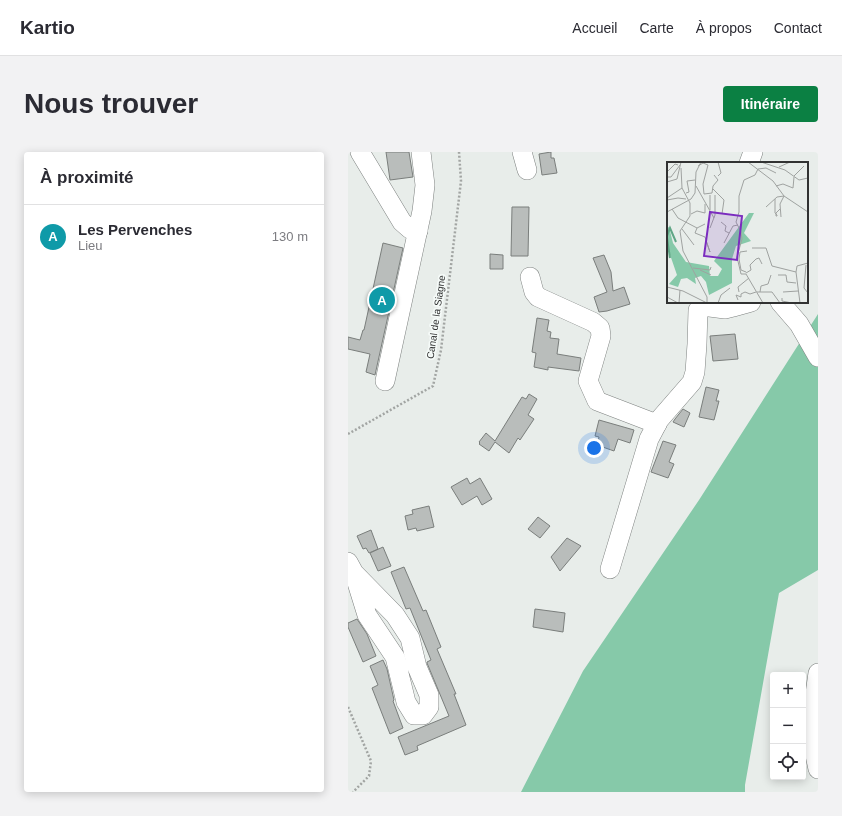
<!DOCTYPE html>
<html lang="fr">
<head>
<meta charset="utf-8">
<style>
	:root { --surface:#fff; --page:#f2f2f3; --text:#2b2b33; --muted:#7c7c81; --line:#e1e1e2; --accent:#0b8043 }
	body { margin:0; font-family:Helvetica,sans-serif; background:var(--page); color:var(--text) }
	.controls { position:absolute; right:12px; bottom:12px; display:grid; overflow:hidden; border-radius:4px; box-shadow:0 2px 10px #0003 }
	.controls button { width:36px; height:36px; display:grid; place-items:center; padding:0; border:0; border-bottom:1px solid var(--line); background:var(--surface); color:var(--text); font:20px sans-serif }
	.you { position:absolute; left:246px; top:296px; width:14px; height:14px; margin:-10px; border:3px solid #fff; border-radius:50%; background:#1a73e8; box-shadow:0 0 0 6px #1a73e833 }
	.badge { display:grid; place-items:center; width:26px; height:26px; border-radius:50%; background:var(--accent); color:#fff; font-size:13px; font-weight:700 }
	.pin { position:absolute; translate:-50% -50%; border:2px solid #fff; box-shadow:0 1px 4px #0006 }
	.list { margin:0; padding:0; list-style:none }
	h2 { display:flex; justify-content:space-between; align-items:center; height:52px; margin:0; padding:0 16px; font-size:17px }
	h2 small { font-size:13px; font-weight:400; color:var(--muted) }
	.list li { display:grid; grid-template-columns:26px 1fr auto; gap:12px; align-items:center; box-sizing:border-box; height:64px; padding:0 16px; border-top:1px solid var(--line) }
	.list b { display:block; font-size:15px; white-space:nowrap }
	.list p { margin:0; font-size:13px; white-space:nowrap; color:var(--muted) }
	.list em { font-size:13px; font-style:normal; color:var(--muted) }
	.icon { flex:none; width:22px; height:22px; fill:none; stroke:currentColor; stroke-width:2; stroke-linecap:round; stroke-linejoin:round }
	.map { position:relative; flex:none; width:470px; height:640px; overflow:hidden; border-radius:4px }
	header { display:flex; align-items:center; gap:24px; box-sizing:border-box; height:56px; padding:0 20px; background:var(--surface); border-bottom:1px solid var(--line) }
	header strong { font-size:19px }
	nav { display:flex; gap:22px; margin-inline-start:auto; font-size:14px }
	.intro { display:flex; align-items:center; justify-content:space-between; box-sizing:border-box; height:96px; padding:0 24px }
	h1 { margin:0; font-size:28px }
	.button { padding:10px 18px; border-radius:4px; background:var(--accent); color:#fff; font-size:14px; font-weight:700 }
	main { display:flex; gap:24px; padding:0 24px }
	aside { flex:1; background:var(--surface); border-radius:4px; box-shadow:0 2px 10px #0003 }
	.map>svg:first-child { display:block }
</style>
</head>
<body>
<header>
<strong>Kartio</strong>
<nav><a>Accueil</a><a>Carte</a><a>À propos</a><a>Contact</a></nav>
</header>
<div class="intro"><h1>Nous trouver</h1><a class="button">Itinéraire</a></div>
<main>
<aside>
<h2>À proximité<small></small></h2>
<ul class="list">
<li><span class="badge" style="background:#0f9aa8">A</span><div><b>Les Pervenches</b><p>Lieu</p></div><em>130 m</em></li>
</ul>
</aside>
<div class="map">
<svg width="470" height="640" viewBox="0 0 470 640">
	<rect width="100%" height="100%" fill="#e8edea"/>
	<!-- green -->
	<path fill="#86c9a9" d="M 470,162 L 470,418 L 431,441 L 397,633 L 397,640 L 173,640 L 235,519 L 351,348 Z"/>
	<!-- building -->
	<g fill="#b9bdbb" stroke="#7a7e7c">
		<path d="M 38,0 L 61,0 L 65,25 L 42,28 Z"/>
		<path d="M 203,0 L 203,6 L 206,6 L 209,21 L 194,23 L 191,2 Z"/>
		<path d="M 164,55 L 181,55 L 180,104 L 163,104 Z"/>
		<path d="M 35,91 L 55,96 L 27,223 L 18,220 L 22,202 L 0,197 L 0,185 L 12,188 L 15,178 L 16,178 Z"/>
		<path d="M 142,102 L 155,103 L 155,117 L 142,117 Z"/>
		<path d="M 256,103 L 263,120 L 265,139 L 276,135 L 282,152 L 259,159 L 251,160 L 246,145 L 259,140 L 245,106 Z"/>
		<path d="M 189,166 L 201,168 L 199,179 L 203,180 L 202,186 L 211,187 L 209,202 L 233,206 L 231,219 L 200,215 L 200,218 L 186,215 L 188,201 L 184,200 Z"/>
		<path d="M 387,182 L 390,207 L 365,209 L 362,184 Z"/>
		<path d="M 358,235 L 371,238 L 368,249 L 371,249 L 366,268 L 351,265 Z"/>
		<path d="M 181,242 L 189,247 L 180,263 L 186,267 L 172,288 L 170,286 L 161,301 L 147,290 L 141,299 L 131,292 L 132,291 L 131,290 L 138,281 L 147,289 L 174,245 L 178,247 Z"/>
		<path d="M 335,257 L 342,261 L 336,275 L 325,270 L 327,267 Z"/>
		<path d="M 251,268 L 286,278 L 282,291 L 270,287 L 266,299 L 249,293 L 251,285 L 247,284 Z"/>
		<path d="M 315,289 L 328,293 L 321,310 L 326,312 L 320,326 L 303,320 Z"/>
		<path d="M 119,326 L 122,332 L 132,326 L 144,347 L 134,353 L 129,344 L 114,353 L 103,335 Z"/>
		<path d="M 81,354 L 86,375 L 69,379 L 68,376 L 60,378 L 57,364 L 65,362 L 64,358 Z"/>
		<path d="M 190,365 L 202,374 L 192,386 L 180,377 Z"/>
		<path d="M 23,378 L 30,397 L 21,401 L 18,396 L 15,397 L 9,384 Z"/>
		<path d="M 219,386 L 233,394 L 212,419 L 203,405 Z"/>
		<path d="M 35,395 L 43,414 L 30,419 L 22,401 Z"/>
		<path d="M 56,415 L 75,459 L 78,458 L 93,495 L 89,497 L 108,542 L 106,542 L 118,573 L 69,594 L 70,598 L 57,603 L 50,585 L 101,564 L 79,511 L 79,510 L 83,508 L 62,456 L 58,457 L 43,420 Z"/>
		<path d="M 187,457 L 217,461 L 215,480 L 185,475 Z"/>
		<path d="M 9,467 L 19,482 L 28,504 L 15,510 L 0,475 L 0,471 Z"/>
		<path d="M 35,508 L 39,517 L 46,548 L 45,549 L 55,576 L 42,582 L 24,536 L 30,533 L 22,514 Z"/>
	</g>
	<g fill="none" stroke-linecap="round" stroke-linejoin="round">
		<defs>
			<g id="minor">
				<path d="M 12,0 L 54,70 L 62,77 L 70,79"/>
				<path d="M 174,0 L 179,18"/>
				<path d="M 401,11 L 405,0"/>
				<path d="M 182,125 L 186,140 L 190,145 L 245,170 L 252,176 L 253,184 L 240,229 L 249,249 L 309,272"/>
				<path d="M 432,150 L 451,172 L 470,205"/>
				<path d="M 37,229 L 74,59 L 77,33 L 73,0"/>
				<path d="M 0,410 L 6,421 L 19,463 L 47,505 L 58,550 L 66,563 L 75,563 L 81,555 L 81,543 L 69,515 L 62,486 L 47,463 L 6,421"/>
				<path d="M 262,417 L 301,287 L 311,268 L 344,230 L 347,220 L 349,192 L 350,158 L 354,154 L 377,157 L 385,155 L 403,150"/>
				<path d="M 470,521 L 462,576 L 464,589 L 470,617"/>
			</g>
		</defs>
		<!-- minor casing -->
		<use href="#minor" stroke="#7e8280" stroke-width="20"/>
		<!-- path -->
		<g stroke="#a2a5a3" stroke-width="2.5" stroke-dasharray="2 2" stroke-linecap="butt">
			<path d="M 0,282 L 85,234 L 93,198 L 113,29 L 111,0"/>
			<path d="M 0,555 L 23,609 L 21,624 L 5,640"/>
		</g>
		<!-- minor -->
		<use href="#minor" stroke="#fff" stroke-width="19"/>
	</g>
	<g text-anchor="middle" dominant-baseline="central" stroke-width="3.5" stroke-linejoin="round" paint-order="stroke">
		<!-- street labels -->
		<g font-size="10" fill="#313232" stroke="#f5faf8">
			<text transform="translate(88 165) rotate(-82)">Canal de la Siagne</text>
		</g>
	</g>
	<!-- overview -->
	<g transform="translate(319 10)">
		<rect width="141" height="141" fill="#e8edea"/>
		<path d="M 82,51 L 87,51 L 77,71 L 84,79 L 69,84 L 65,97 L 65,121 L 42,133 L 39,120 L 34,114 L 28,116 L 29,122 L 20,116 L 14,117 L 11,125 L 2,122 L 10,113 L 0,84 L 0,66 L 2,65 L 6,81 L 19,100 L 42,104 L 43,114 L 51,114 L 55,107 L 47,99 Z" fill="#86c9a9"/>
		<path fill="none" stroke="#60a686" stroke-width="2" d="M 0,74 L 3,66 L 9,80M 0,76 L 3,96"/>
		<path fill="none" stroke="#9fa2a0" stroke-width="1" d="M 81,0 L 106,19 L 117,34 L 141,50M 94,0 L 118,8 L 132,18 L 141,16M 31,4 L 36,1 L 41,3 L 36,22 L 37,32 L 45,31 L 46,24 L 51,18 L 47,13M 112,5 L 123,0M 0,10 L 8,2 L 11,3M 51,14 L 54,11 L 51,0M 127,14 L 137,4M 0,15 L 4,15 L 13,3M 0,20 L 10,17 L 14,0M 29,24 L 47,56M 109,24 L 116,22 L 126,26 L 127,15M 15,26 L 23,41 L 23,54 L 13,69 L 16,89 L 40,135 L 40,141M 46,27 L 57,38 L 55,52M 19,31 L 22,30 L 20,19 L 28,18M 43,33 L 43,48M 0,36 L 15,26 L 14,6M 108,37 L 108,51 L 110,53 L 110,54 L 109,54 L 109,51 L 113,47M 0,38 L 11,36 L 19,37M 99,45 L 110,35 L 117,34M 5,47 L 11,56 L 30,66M 0,50 L 24,37 L 28,31 L 29,10 L 34,0M 24,52 L 30,49 L 38,51 L 38,42M 114,55 L 113,42 L 117,34M 54,60 L 59,64 L 58,69 L 62,71M 38,62 L 30,66 L 28,71 L 38,75 L 43,90 L 39,79M 43,66 L 48,53 L 48,33M 15,67 L 27,83M 57,81 L 66,64 L 71,63M 85,86 L 99,86 L 105,104 L 129,110M 139,103 L 137,126 L 141,131M 26,106 L 43,108 L 44,105M 33,108 L 44,113M 79,110 L 74,108 L 72,97 L 73,90 L 80,89M 79,111 L 84,108 L 83,103 L 89,97 L 92,96 L 95,102M 79,112 L 74,112 L 70,95 L 75,77 L 74,70 L 69,60 L 72,50 L 72,34 L 77,18 L 88,13 L 91,7 L 99,6 L 109,11M 79,112 L 96,141M 111,113 L 119,113 L 120,120 L 129,121M 0,125 L 16,129 L 40,141M 72,130 L 71,125 L 82,116M 90,130 L 105,130 L 113,141M 93,130 L 94,124 L 101,122 L 104,113M 116,130 L 131,129M 0,135 L 11,141M 115,136 L 115,139 L 125,141M 71,138 L 69,133 L 74,135 L 74,132 L 78,130 L 83,132 L 89,130M 12,141 L 13,128M 51,141 L 54,133 L 63,126M 133,141 L 129,110 L 130,104 L 141,101"/>
		<path fill="#7b2cbf" fill-opacity="0.15" stroke="#7b2cbf" stroke-width="2" d="M 43,50 L 75,54 L 70,98 L 37,94 Z"/>
		<rect width="141" height="141" fill="none" stroke="#313232" stroke-width="2"/>
	</g>
</svg>
<div class="controls">
<button>+</button>
<button>−</button>
<button><svg class="icon" aria-label="locate" viewBox="0 0 24 24"><circle cx="12" cy="12" r="6"/><path d="M12 2v4M12 18v4M2 12h4M18 12h4"/></svg></button>
</div>
<div class="you"></div>
<div class="pin badge" style="left:34px;top:148px;background:#0f9aa8">A</div>
</div>
</main>
</body>
</html>
